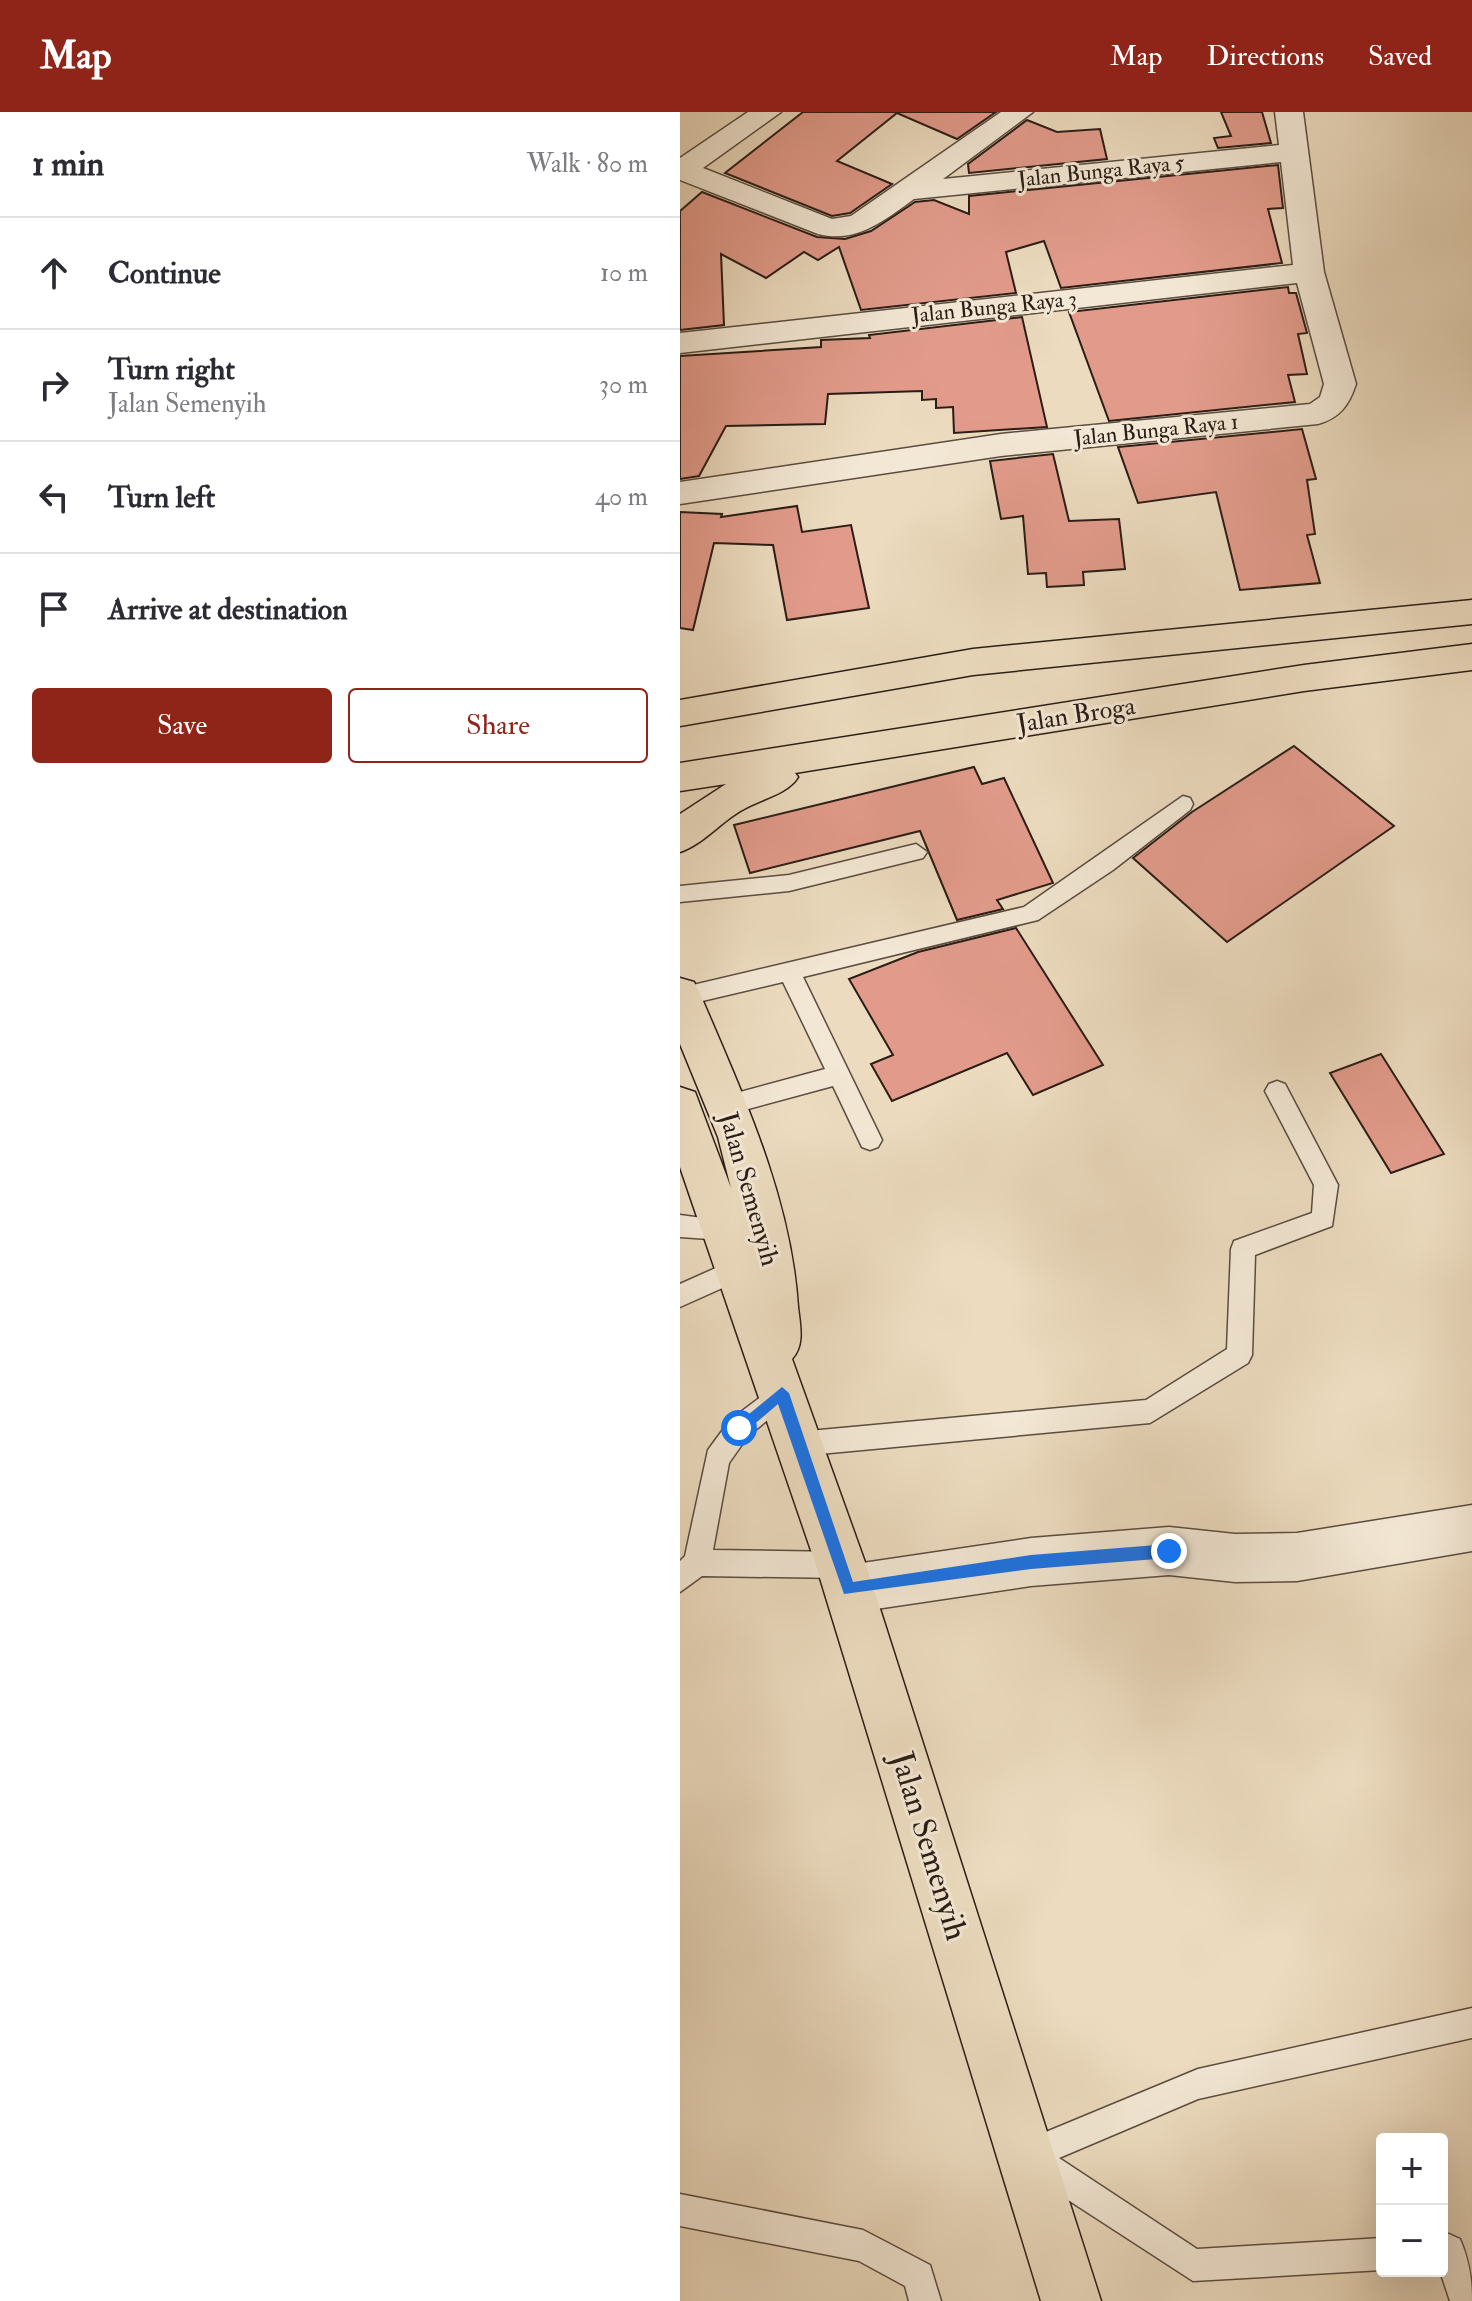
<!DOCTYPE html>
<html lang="en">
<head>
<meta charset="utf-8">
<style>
	:root { --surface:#fff; --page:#f2f2f3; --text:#2b2b33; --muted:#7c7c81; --line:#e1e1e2; --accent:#8f2418 }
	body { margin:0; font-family:"IM FELL Double Pica",serif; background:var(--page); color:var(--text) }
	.controls { position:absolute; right:24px; bottom:24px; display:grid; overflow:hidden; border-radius:8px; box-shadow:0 8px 32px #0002 }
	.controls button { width:72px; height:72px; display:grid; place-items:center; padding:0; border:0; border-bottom:2px solid var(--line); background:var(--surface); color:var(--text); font:40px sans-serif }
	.stop { position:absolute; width:24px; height:24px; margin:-18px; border:6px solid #1a73e8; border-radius:50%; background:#fff }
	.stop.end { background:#1a73e8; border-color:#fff; box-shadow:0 2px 8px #0008 }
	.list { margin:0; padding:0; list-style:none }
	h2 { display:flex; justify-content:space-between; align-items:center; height:104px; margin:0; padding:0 32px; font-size:34px }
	h2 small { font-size:26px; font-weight:400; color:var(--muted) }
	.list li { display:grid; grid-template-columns:52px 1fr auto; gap:24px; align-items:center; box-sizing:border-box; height:112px; padding:0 32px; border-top:2px solid var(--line) }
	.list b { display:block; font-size:30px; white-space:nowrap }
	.list p { margin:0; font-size:26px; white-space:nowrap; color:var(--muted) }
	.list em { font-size:26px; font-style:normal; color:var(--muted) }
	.actions { display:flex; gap:16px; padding:24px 32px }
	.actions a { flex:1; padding:18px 0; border:2px solid var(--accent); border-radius:8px; text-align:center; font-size:28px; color:var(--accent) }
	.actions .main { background:var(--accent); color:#fff }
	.icon { flex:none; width:44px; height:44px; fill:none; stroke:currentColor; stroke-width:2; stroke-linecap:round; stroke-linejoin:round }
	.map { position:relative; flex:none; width:792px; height:2189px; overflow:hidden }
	header { display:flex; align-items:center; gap:48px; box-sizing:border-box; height:112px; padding:0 40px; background:var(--accent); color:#fff }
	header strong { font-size:38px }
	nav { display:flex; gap:44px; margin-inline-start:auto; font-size:28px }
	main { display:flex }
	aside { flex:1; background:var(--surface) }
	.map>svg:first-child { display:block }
</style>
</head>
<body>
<header>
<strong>Map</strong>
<nav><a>Map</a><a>Directions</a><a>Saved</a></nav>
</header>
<main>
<aside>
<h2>1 min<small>Walk · 80 m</small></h2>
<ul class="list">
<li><svg class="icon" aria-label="ahead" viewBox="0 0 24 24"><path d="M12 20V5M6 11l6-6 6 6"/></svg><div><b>Continue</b></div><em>10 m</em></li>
<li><svg class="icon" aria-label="right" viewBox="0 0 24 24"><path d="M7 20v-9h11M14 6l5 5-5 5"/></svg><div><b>Turn right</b><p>Jalan Semenyih</p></div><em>30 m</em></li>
<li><svg class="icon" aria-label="left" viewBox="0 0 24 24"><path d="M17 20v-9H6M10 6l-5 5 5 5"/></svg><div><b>Turn left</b></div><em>40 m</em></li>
<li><svg class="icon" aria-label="arrive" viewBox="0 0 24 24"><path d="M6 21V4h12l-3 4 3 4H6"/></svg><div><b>Arrive at destination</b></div></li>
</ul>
<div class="actions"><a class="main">Save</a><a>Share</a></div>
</aside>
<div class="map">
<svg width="792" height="2189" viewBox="0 0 792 2189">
	<rect width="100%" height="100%" fill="#ecdbbf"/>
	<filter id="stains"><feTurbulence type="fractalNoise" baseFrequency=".0025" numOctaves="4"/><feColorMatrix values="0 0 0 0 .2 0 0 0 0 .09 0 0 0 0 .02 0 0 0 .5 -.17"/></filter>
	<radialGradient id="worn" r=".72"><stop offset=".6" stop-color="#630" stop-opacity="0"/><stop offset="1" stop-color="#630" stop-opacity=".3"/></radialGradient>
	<!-- building -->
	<g fill="#e29b8b" stroke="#2a1d16" stroke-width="2">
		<path d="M 123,0 L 316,0 L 277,27 L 217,1 L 157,49 L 212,72 L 170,101 L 152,104 L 45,61 Z"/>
		<path d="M 541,0 L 582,0 L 591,31 L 538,36 L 534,26 L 551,24 Z"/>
		<path d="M 347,8 L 377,20 L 420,17 L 427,47 L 289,61 L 288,52 Z"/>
		<path d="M 598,53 L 603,96 L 588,97 L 602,151 L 381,176 L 364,129 L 326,140 L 336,181 L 181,198 L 159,135 L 138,148 L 124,140 L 86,166 L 41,142 L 44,213 L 0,218 L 0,99 L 22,80 L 137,125 L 165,127 L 191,119 L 235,90 L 254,88 L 289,102 L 289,84 Z"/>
		<path d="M 608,175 L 609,181 L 616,181 L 627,221 L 618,222 L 627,262 L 608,263 L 615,290 L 429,309 L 389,200 Z"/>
		<path d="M 342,205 L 367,315 L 274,321 L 273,295 L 256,296 L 256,287 L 242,288 L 242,279 L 148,282 L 145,312 L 46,314 L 19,364 L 0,367 L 0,244 L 141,235 L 141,228 L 190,226 L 189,223 Z"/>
		<path d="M 622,317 L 636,367 L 627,368 L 635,422 L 627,423 L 640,471 L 560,478 L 536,380 L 458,391 L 438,335 Z"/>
		<path d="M 373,342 L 389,409 L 439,407 L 445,457 L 403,460 L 404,473 L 367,475 L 366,461 L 348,462 L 343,404 L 321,407 L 310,349 Z"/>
		<path d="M 117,394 L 122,420 L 171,413 L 189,496 L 107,508 L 93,433 L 34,431 L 13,518 L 0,516 L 0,400 L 42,402 L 41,405 Z"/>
		<path d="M 614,634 L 714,714 L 547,830 L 453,746 L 512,700 Z"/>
		<path d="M 294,655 L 302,672 L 324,666 L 373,771 L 317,788 L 323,797 L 277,808 L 240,719 L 70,761 L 54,713 Z"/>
		<path d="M 336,816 L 423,953 L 353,983 L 327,941 L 212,989 L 191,952 L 213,943 L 169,867 L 238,840 Z"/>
		<path d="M 701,942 L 764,1042 L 711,1061 L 650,961 Z"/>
	</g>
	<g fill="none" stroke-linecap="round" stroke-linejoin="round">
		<defs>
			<g id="service">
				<path d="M 503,684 L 510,686 L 513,692 L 510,698 L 433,758 L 358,808 L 123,865 L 202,1028 L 198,1035 L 190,1038 L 182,1035 L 153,974 L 46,1003 L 38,1000 L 34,993 L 38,986 L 145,957 L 103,870 L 1,894 L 0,876 L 344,795 Z"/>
				<path d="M 236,732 L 247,740 L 243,746 L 109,779 L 0,790 L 0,774 L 109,763 Z"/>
				<path d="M 597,969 L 605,972 L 658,1073 L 652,1114 L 575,1143 L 572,1243 L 568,1251 L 470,1311 L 118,1344 L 109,1341 L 105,1332 L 109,1323 L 118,1320 L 466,1288 L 547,1237 L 551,1137 L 554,1129 L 632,1101 L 634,1073 L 585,979 L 589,972 Z"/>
				<path d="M 0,1103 L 53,1110 L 56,1117 L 53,1124 L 44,1128 L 0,1125 Z"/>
				<path d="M 58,1146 L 67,1149 L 70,1157 L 67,1165 L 0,1195 L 0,1172 Z"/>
				<path d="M 102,1269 L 111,1273 L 115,1281 L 111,1289 L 68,1324 L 49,1351 L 33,1438 L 161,1440 L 170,1444 L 174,1453 L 170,1462 L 161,1466 L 22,1464 L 0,1480 L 0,1449 L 5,1444 L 28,1338 L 50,1308 Z"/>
				<path d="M 792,1896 L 792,1926 L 518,1987 L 379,2046 L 517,2137 L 702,2126 L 702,2158 L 513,2169 L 345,2060 L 337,2054 L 332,2043 L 337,2032 L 518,1957 Z"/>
				<path d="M 0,2082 L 183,2118 L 250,2153 L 261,2189 L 229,2189 L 225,2174 L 179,2149 L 0,2114 Z"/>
				<path d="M 769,2122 L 780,2127 C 789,2148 792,2166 792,2189 L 770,2189 L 760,2159 L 762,2123 Z"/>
			</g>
			<g id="minor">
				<path d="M 68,0 L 101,0 L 23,56 L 152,107 L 171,104 L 321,0 L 353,0 L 263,67 L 599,33 L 595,0 L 623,0 L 644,160 L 676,272 C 669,293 660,306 638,312 L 321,344 L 0,392 L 0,370 L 321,322 L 630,292 L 640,285 L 644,272 L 617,171 L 0,241 L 0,221 L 613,153 L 601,50 L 234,87 C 205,108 176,132 138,122 L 0,68 L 0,46 Z"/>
				<path d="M 792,1393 L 792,1439 L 617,1469 L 555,1470 L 489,1463 L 351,1474 L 169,1501 L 151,1494 L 144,1477 L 151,1460 L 169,1453 L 351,1426 L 489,1415 L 555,1422 L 617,1421 Z"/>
			</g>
			<g id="primary">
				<path d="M 792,488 L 792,512 L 293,563 L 0,614 L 0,588 L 293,537 Z"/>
				<path d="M 792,532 L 792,558 L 624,579 L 115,661 L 118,665 C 108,682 81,687 64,697 C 41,709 24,732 0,740 L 0,702 L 46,672 L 0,679 L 0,651 L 624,553 Z"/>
				<path d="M 0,866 L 14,870 L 20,882 C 63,983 111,1085 118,1195 C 120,1213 125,1233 112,1247 L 186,1453 L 421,2189 L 361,2189 L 136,1453 L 0,1055 L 0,975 L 15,980 L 51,1076 L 38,1025 L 0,932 Z"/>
			</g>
		</defs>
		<!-- service casing -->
		<use href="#service" stroke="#5a4c40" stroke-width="3"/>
		<!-- minor casing -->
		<use href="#minor" stroke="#5a4c40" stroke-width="3"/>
		<!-- primary casing -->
		<use href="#primary" stroke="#2a1d16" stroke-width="3"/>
		<!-- service -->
		<use href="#service" fill="#f3e8d5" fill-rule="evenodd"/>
		<!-- minor -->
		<use href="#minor" fill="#f3e8d5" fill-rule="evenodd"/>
		<!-- primary -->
		<use href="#primary" fill="#ecdbbf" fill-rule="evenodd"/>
	</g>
	<!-- route -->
	<path fill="#1a73e8" d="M 102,1275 L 109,1281 L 173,1470 L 351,1443 L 489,1432 L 496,1439 L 489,1446 L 351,1457 L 164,1482 L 98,1292 L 64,1321 L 54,1321 L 52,1316 Z"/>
	<g text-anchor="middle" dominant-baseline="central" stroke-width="6" stroke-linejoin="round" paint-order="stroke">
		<!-- far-street labels -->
		<g font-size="22" fill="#2a1d16" stroke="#f3e8d5">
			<text transform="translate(421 59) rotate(-6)">Jalan Bunga Raya 5</text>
			<text transform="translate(314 195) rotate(-6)">Jalan Bunga Raya 3</text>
			<text transform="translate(476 318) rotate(-6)">Jalan Bunga Raya 1</text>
		</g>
		<!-- street labels -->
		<g font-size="26" fill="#2a1d16" stroke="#f3e8d5">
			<text transform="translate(396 603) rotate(-9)">Jalan Broga</text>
			<text transform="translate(69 1077) rotate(74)">Jalan Semenyih</text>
		</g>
		<!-- near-street labels -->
		<g font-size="32" fill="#2a1d16" stroke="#f3e8d5">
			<text transform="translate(249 1734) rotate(73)">Jalan Semenyih</text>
		</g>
	</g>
	<rect width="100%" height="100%" filter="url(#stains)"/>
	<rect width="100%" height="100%" fill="url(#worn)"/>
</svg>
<div class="controls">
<button>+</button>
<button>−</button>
</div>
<div class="stop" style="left:59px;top:1316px"></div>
<div class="stop end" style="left:489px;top:1439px"></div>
</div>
</main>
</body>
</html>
